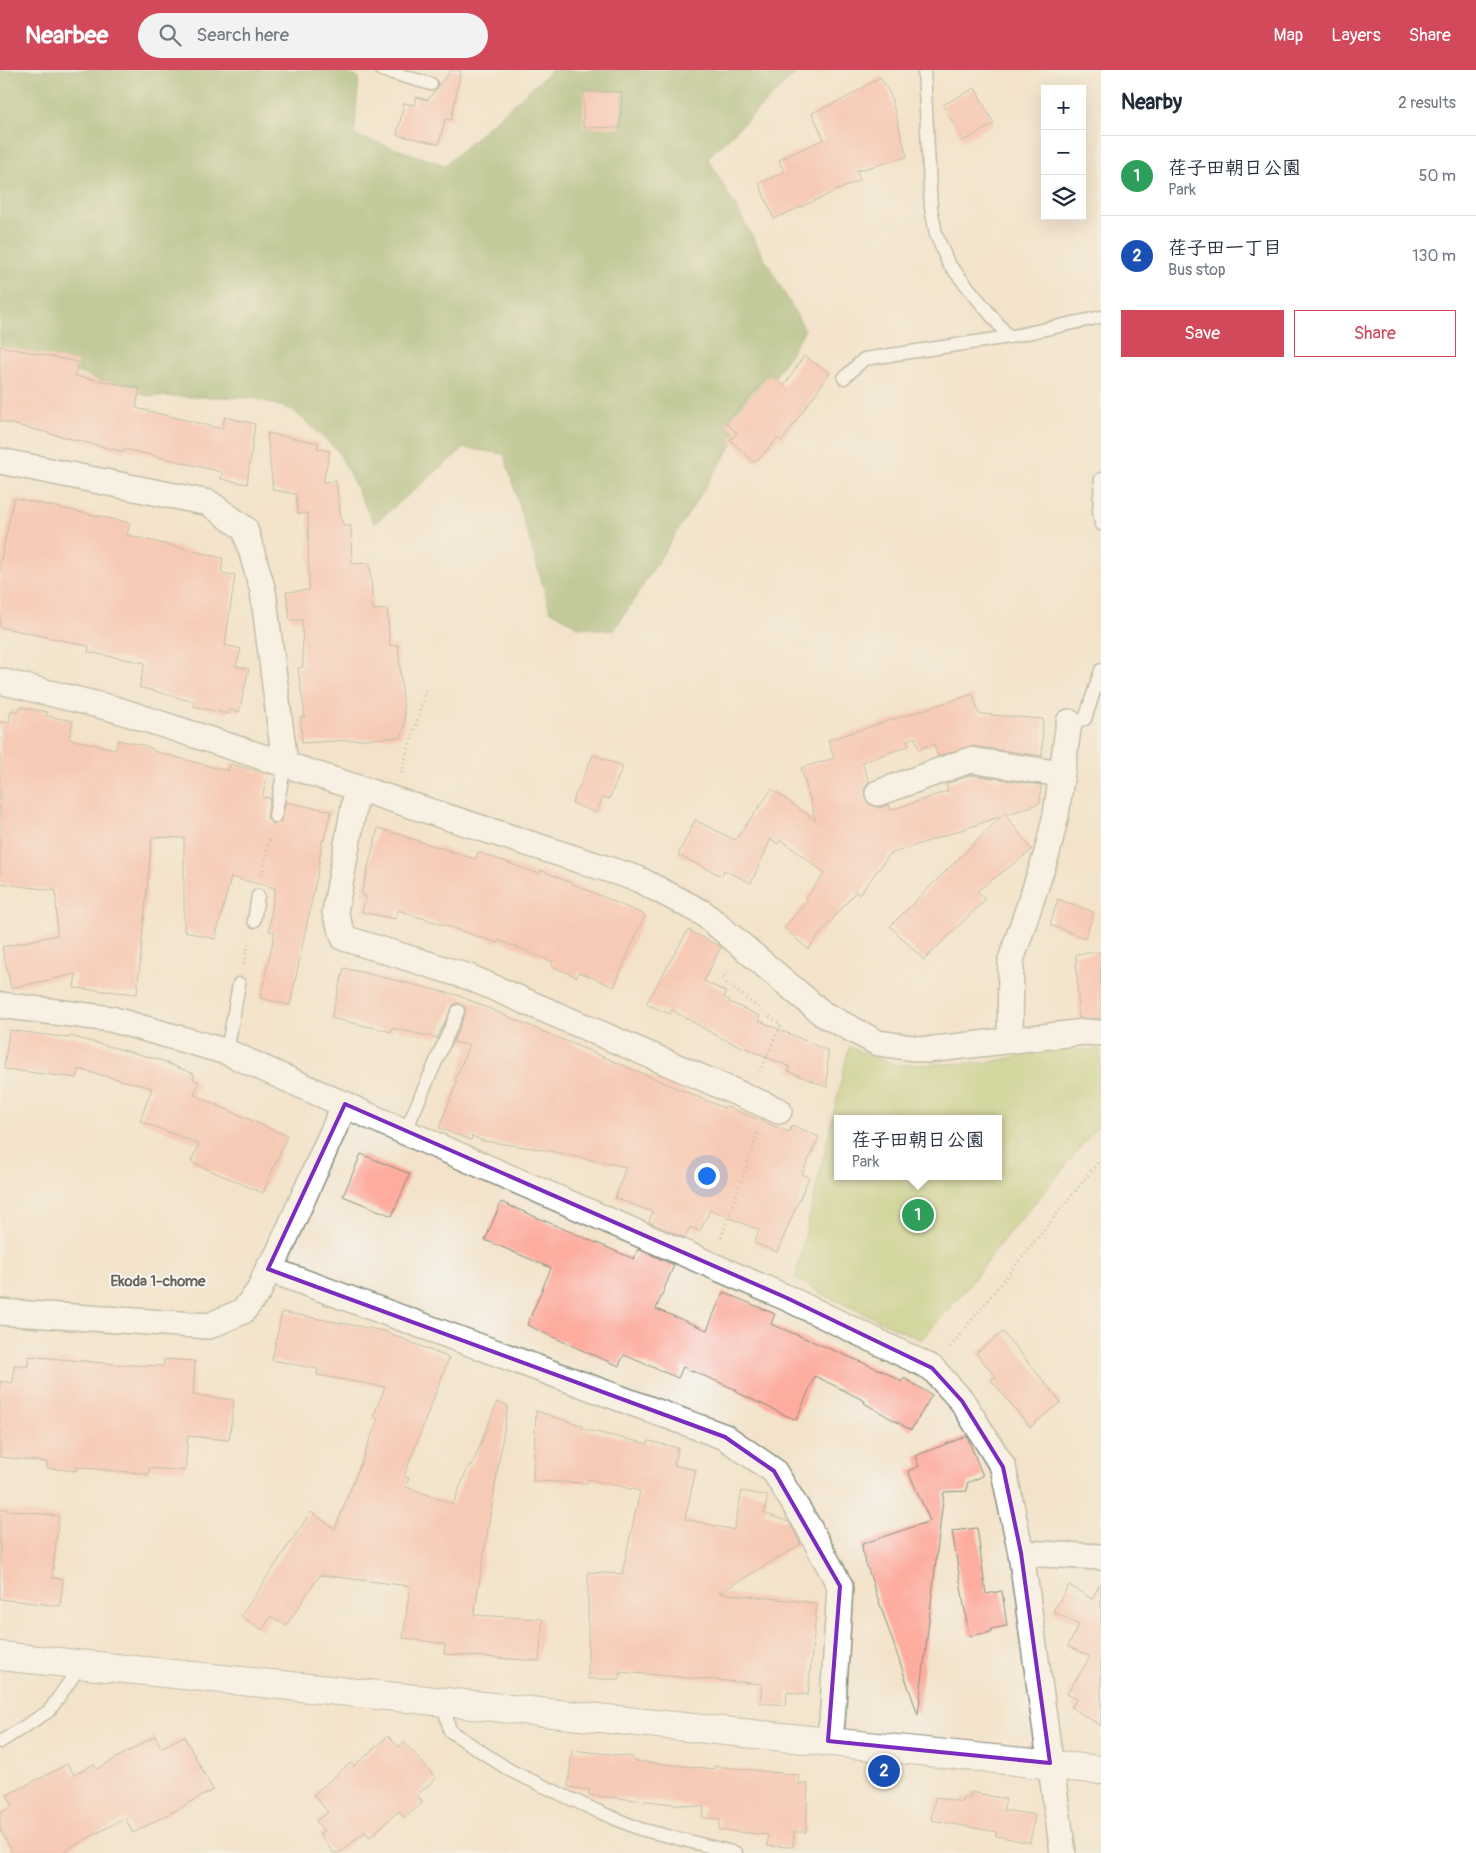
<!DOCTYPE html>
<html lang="en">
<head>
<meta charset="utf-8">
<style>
	:root { --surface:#fff; --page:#f2f2f3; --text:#1f2937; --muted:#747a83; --line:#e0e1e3; --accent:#d1495b }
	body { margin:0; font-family:Pangolin,"Klee One",sans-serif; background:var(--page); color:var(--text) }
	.controls { position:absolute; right:15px; top:15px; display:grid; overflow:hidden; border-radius:0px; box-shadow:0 5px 20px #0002 }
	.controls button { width:45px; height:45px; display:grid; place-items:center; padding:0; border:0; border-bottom:1px solid var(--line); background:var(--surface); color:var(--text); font:25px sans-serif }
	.you { position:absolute; left:706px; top:1105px; width:18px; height:18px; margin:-12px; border:4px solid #fff; border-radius:50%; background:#1a73e8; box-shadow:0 0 0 8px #1a73e833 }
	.badge { display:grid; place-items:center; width:32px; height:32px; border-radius:50%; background:var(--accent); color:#fff; font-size:16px; font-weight:700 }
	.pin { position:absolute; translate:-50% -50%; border:2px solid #fff; box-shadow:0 1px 5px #0006 }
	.popup { position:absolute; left:834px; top:1045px; width:168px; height:65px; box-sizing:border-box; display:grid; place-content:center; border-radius:0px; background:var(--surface); filter:drop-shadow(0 1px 4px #0005); font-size:16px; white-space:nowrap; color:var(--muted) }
	.popup b { font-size:19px; color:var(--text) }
	.popup::after { content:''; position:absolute; left:50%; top:100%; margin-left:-10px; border:10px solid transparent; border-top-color:var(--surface) }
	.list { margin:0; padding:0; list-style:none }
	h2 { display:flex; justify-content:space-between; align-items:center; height:65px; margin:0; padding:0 20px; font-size:21px }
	h2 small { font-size:16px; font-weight:400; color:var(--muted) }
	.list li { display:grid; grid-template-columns:32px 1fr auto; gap:15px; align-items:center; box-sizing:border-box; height:80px; padding:0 20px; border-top:1px solid var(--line) }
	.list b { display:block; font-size:19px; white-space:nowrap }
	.list p { margin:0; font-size:16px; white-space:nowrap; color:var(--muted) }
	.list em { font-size:16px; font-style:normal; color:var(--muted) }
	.actions { display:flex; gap:10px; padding:15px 20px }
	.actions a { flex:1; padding:11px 0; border:1px solid var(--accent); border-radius:0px; text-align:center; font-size:18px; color:var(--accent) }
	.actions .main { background:var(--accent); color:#fff }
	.icon { flex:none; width:28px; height:28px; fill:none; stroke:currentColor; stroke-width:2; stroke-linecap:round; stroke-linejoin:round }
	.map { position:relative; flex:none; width:1101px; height:1783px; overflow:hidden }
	header { display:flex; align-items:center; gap:30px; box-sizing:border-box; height:70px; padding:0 25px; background:var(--accent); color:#fff }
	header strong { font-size:24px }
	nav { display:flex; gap:28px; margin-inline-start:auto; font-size:18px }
	.search { width:350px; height:45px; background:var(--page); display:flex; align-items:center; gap:12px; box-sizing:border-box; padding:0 18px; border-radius:28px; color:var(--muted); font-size:19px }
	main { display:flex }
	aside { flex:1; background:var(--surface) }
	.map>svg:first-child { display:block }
</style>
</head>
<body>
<header>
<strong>Nearbee</strong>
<div class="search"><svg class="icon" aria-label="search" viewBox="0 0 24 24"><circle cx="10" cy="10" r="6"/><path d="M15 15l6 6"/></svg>Search here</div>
<nav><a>Map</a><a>Layers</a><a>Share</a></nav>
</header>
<main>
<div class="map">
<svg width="1101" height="1783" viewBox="0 0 1101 1783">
	<rect width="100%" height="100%" fill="#f6f6f2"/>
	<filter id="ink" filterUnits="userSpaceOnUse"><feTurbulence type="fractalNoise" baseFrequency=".02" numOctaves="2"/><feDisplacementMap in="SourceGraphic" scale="10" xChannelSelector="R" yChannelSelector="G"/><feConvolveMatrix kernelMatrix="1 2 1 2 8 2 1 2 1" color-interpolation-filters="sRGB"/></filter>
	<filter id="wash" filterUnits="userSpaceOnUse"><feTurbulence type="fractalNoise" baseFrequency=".0096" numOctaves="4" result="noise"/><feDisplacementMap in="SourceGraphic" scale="20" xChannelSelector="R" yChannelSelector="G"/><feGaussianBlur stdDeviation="1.12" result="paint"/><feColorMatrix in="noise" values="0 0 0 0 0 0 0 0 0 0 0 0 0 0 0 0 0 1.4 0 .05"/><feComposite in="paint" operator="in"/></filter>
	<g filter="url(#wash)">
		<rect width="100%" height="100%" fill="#f3e3cb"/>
		<!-- green -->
		<path fill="#aec66b" stroke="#668250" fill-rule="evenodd" d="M 849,977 L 897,995 L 984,993 L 1059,979 L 1101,980 L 1101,1052 L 1047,1119 L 1003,1170 L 968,1217 L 921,1270 L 824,1225 L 795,1208 ZM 838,1049 L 998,1049 L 998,1106 L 838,1106 Z"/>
		<!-- forest -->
		<path fill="#8aab5f" stroke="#54744a" d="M 0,0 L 338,0 L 359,8 L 354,65 L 445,95 L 552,0 L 799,0 L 708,88 L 805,260 L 614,561 L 578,557 L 550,540 L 504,384 L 464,378 L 374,454 L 338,381 L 293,340 L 254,328 L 148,326 L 0,277 Z"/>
		<g id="blocks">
			<!-- building -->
			<g fill="#fdac9e">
				<path d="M 451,0 L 461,0 L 451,50 L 445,49 L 439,74 L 397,65 L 404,33 L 414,35 L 416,27 L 428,30 Z"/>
				<path d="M 880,7 L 890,24 L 907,87 L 856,101 L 860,110 L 774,149 L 759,113 L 784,102 L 779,90 L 824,69 L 812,43 L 846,28 Z"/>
				<path d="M 975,18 L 994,54 L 963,71 L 943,35 Z"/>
				<path d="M 584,21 L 622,22 L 620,58 L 583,57 Z"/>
				<path d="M 0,276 L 78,292 L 75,306 L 140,318 L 136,338 L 222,359 L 225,347 L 255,354 L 247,414 L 221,409 L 222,402 L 125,379 L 124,382 L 0,351 Z"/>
				<path d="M 804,286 L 830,303 L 782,371 L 778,368 L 755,393 L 730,370 L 737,363 L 726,353 L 770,304 L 784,316 Z"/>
				<path d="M 267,363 L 319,373 L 317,378 L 330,381 L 323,412 L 336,411 L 341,451 L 343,451 L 343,456 L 351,456 L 352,494 L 370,493 L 373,540 L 387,539 L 390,576 L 398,575 L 405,652 L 402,667 L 302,673 L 301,647 L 305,647 L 298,598 L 303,597 L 302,550 L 290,550 L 286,522 L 309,520 L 308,443 L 298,444 L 296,424 L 273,420 Z"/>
				<path d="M 14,428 L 130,453 L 127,465 L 223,488 L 221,503 L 235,505 L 225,575 L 241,579 L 236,596 L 249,599 L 239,642 L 229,640 L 228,644 L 193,636 L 194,632 L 139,617 L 145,593 L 88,582 L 89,576 L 0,557 L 0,494 Z"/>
				<path d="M 973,624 L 979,644 L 1043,649 L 1042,686 L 972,676 L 938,686 L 934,674 L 919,679 L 915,667 L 907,670 L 909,676 L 862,692 L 869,712 L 864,720 L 865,728 L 869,734 L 879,738 L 889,735 L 891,740 L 948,721 L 946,714 L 971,705 L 1041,715 L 1040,733 L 1012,743 L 1004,743 L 1032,780 L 977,821 L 985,830 L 924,890 L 890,856 L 1002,746 L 890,784 L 859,825 L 856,821 L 808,879 L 784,858 L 808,830 L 806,828 L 825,803 L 781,770 L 778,774 L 771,769 L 751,813 L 724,800 L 722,806 L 678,785 L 695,750 L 735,770 L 772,719 L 816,751 L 801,698 L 834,688 L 828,670 Z"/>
				<path d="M 20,637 L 47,642 L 46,646 L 73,651 L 69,669 L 116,679 L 118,670 L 143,675 L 153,679 L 153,681 L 228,701 L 230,694 L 268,704 L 262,727 L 270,728 L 267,748 L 273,754 L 281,751 L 286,732 L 331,741 L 324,770 L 322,770 L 318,801 L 290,935 L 260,928 L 275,862 L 269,861 L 275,818 L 231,807 L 215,869 L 184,861 L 184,768 L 152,767 L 137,924 L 74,918 L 76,904 L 11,918 L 2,877 L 57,865 L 56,821 L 0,813 L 0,651 L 9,653 L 11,640 L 19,642 Z"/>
				<path d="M 593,685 L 623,696 L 609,729 L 603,727 L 596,743 L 572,733 Z"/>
				<path d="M 378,758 L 475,789 L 478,782 L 539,804 L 541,800 L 645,845 L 614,917 L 579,902 L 577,907 L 551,896 L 553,892 L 499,870 L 498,873 L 398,840 L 396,849 L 362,842 L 366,826 L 361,825 Z"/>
				<path d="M 1058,829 L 1094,842 L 1085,868 L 1050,855 Z"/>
				<path d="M 688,860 L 721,877 L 704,911 L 726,922 L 724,928 L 730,930 L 729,932 L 760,946 L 758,950 L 828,981 L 827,1017 L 788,1001 L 790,997 L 719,967 L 672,940 L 670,944 L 646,934 Z"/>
				<path d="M 1101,882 L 1101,949 L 1079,948 L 1076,884 Z"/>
				<path d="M 344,898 L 457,925 L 724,1038 L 725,1036 L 789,1062 L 792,1055 L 819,1067 L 802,1104 L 809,1107 L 777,1182 L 754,1173 L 759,1160 L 710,1140 L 700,1161 L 690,1157 L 685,1168 L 649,1152 L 653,1142 L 615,1128 L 626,1097 L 539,1079 L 483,1071 L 472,1066 L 471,1070 L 439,1058 L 457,1012 L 455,1011 L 469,975 L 453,972 L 465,944 L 465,937 L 458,933 L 453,935 L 437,968 L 392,958 L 392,962 L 331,948 Z"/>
				<path d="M 9,960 L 69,968 L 70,966 L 157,989 L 194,1004 L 193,1009 L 199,1012 L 194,1025 L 287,1066 L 263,1123 L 191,1092 L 199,1074 L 140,1051 L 152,1018 L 78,999 L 77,1008 L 4,999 Z"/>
				<path d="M 361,1084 L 410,1104 L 392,1146 L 343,1126 Z"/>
				<path d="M 501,1132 L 634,1189 L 638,1179 L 674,1195 L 656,1239 L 707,1260 L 723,1222 L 775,1244 L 771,1254 L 885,1302 L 902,1312 L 904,1308 L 932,1325 L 911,1360 L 864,1333 L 865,1331 L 815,1306 L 796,1350 L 736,1322 L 737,1320 L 683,1297 L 678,1308 L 624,1285 L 619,1296 L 588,1283 L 527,1255 L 551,1198 L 485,1170 Z"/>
				<path d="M 282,1242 L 384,1261 L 449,1288 L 404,1406 L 409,1408 L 406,1417 L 453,1434 L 469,1395 L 472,1396 L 497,1332 L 508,1335 L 474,1545 L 543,1549 L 539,1591 L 444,1584 L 445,1574 L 403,1568 L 410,1516 L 320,1505 L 286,1556 L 271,1546 L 262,1560 L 241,1546 L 311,1442 L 335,1459 L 378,1349 L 373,1347 L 385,1317 L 317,1305 L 318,1299 L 272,1290 Z"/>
				<path d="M 1003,1262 L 1061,1332 L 1030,1357 L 991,1310 L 996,1307 L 976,1283 Z"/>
				<path d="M 28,1286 L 126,1295 L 164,1296 L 164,1289 L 195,1291 L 193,1325 L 234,1330 L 229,1370 L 188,1366 L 185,1401 L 149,1398 L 149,1404 L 76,1397 L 76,1401 L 47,1398 L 47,1392 L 0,1387 L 0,1311 L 13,1313 L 14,1295 L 28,1296 Z"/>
				<path d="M 536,1341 L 583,1356 L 582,1359 L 648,1374 L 649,1371 L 678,1378 L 674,1395 L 696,1400 L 685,1449 L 734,1460 L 742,1421 L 768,1426 L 764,1443 L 789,1452 L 801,1474 L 719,1523 L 817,1533 L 808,1625 L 787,1622 L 786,1635 L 760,1633 L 762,1614 L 620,1602 L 620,1609 L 588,1609 L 588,1502 L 622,1504 L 640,1421 L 588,1409 L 587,1413 L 533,1411 Z"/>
				<path d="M 967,1366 L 983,1406 L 967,1413 L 967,1421 L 944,1422 L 918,1645 L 863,1485 L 862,1474 L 930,1451 L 908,1401 L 919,1396 L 915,1386 Z"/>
				<path d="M 0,1439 L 59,1446 L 52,1508 L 63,1509 L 60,1536 L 0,1529 Z"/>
				<path d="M 977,1458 L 986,1524 L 1002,1521 L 1007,1556 L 991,1559 L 991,1562 L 969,1566 L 952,1461 Z"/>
				<path d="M 1101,1512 L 1101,1656 L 1071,1637 L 1077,1629 L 1067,1624 L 1090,1587 L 1068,1576 L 1079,1555 L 1053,1541 L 1069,1515 L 1092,1529 Z"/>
				<path d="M 155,1666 L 161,1678 L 184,1666 L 213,1720 L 133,1763 L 125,1748 L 60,1783 L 13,1783 L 0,1759 L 0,1743 L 13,1736 L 7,1725 L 68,1694 L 74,1705 L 94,1694 L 97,1699 Z"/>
				<path d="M 388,1666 L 399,1677 L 404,1672 L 436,1708 L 417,1725 L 423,1732 L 405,1748 L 399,1741 L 370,1767 L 365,1762 L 339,1783 L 334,1783 L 319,1764 L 324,1761 L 316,1751 L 328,1742 L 313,1725 L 350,1693 L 354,1696 Z"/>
				<path d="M 572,1680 L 633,1687 L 633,1691 L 714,1699 L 714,1696 L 799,1705 L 798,1713 L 808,1714 L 806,1762 L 794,1762 L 793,1777 L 767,1776 L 768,1765 L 719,1760 L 720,1749 L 702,1748 L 704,1737 L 589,1725 L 590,1720 L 568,1717 Z"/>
				<path d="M 971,1722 L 1006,1729 L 1003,1740 L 1035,1745 L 1030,1773 L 996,1766 L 996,1762 L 931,1750 L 935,1727 L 962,1732 L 963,1727 L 970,1728 Z"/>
			</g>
		</g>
	</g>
	<g filter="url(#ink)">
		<use href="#blocks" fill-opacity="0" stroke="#899080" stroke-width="1"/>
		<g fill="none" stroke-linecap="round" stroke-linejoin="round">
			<defs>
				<g id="service">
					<path d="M 382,0 L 431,14"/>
					<path d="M 924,0 L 931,138 L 936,164 L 948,193 L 1009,267"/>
					<path d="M 844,308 L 864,289 L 1009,267 L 1101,247"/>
					<path d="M 1101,409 L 1099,440 L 1101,454"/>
					<path d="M 1069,652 L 1085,649 L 1101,600"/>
					<path d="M 275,746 L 285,694"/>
					<path d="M 254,851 L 258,826"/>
					<path d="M 227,982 L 239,914"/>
					<path d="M 405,1062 L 458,941"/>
					<path d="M 443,1633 L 450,1661 L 511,1701 L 597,1741 L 640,1759 L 736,1783"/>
					<path d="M 0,1672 L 49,1641 L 81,1595"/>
				</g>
				<g id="minor">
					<path d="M 0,391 L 209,433 L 245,459 L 263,521 L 285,694"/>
					<path d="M 0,611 L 115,639 L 638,809 L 703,843 L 823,944 L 878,973 L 927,980 L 1084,962 L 1101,963"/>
					<path d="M 357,719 L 335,842 L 344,868 L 469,907 L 779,1041"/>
					<path d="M 878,723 L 970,690 L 1061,704"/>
					<path d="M 0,935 L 111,949 L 227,982 L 405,1062 L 787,1228 L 932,1298 L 962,1331 L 1003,1397 L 1021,1483 L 1063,1783"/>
					<path d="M 1010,970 L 1011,890 L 1047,783 L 1056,745 L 1069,652"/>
					<path d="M 268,1199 L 725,1367 L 774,1401 L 808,1456 L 840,1516 L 832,1652 L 828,1671"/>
					<path d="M 0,1242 L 209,1256 L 243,1241 L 259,1221 L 268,1199 L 277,1186 L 345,1034"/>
					<path d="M 1021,1483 L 1101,1487"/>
				</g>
				<path id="tertiary" d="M 0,1586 L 1101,1700"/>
			</defs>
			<!-- service casing -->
			<use href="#service" stroke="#899080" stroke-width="15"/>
			<!-- minor casing -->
			<use href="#minor" stroke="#899080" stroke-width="28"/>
			<!-- tertiary casing -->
			<use href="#tertiary" stroke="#899080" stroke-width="30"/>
			<!-- path -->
			<g stroke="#899080" stroke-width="3" stroke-dasharray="1 4" stroke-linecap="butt">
				<path d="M 401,703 L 427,617"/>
				<path d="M 262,805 L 270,767"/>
				<path d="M 244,894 L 249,871"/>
				<path d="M 728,902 L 722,910 L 781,955 L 760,1002"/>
				<path d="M 721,1168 L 758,1063"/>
				<path d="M 950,1277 L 1101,1089"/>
			</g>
			<!-- service -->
			<use href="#service" stroke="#fff" stroke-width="12"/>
			<!-- minor -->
			<use href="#minor" stroke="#fff" stroke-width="25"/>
			<!-- tertiary -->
			<use href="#tertiary" stroke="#fff" stroke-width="28"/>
		</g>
	</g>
	<!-- marked area -->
	<path d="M0 0H1101V1783H0ZM 345,1034 L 787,1228 L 932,1298 L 962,1331 L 1003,1397 L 1021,1483 L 1050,1693 L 828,1671 L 840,1516 L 774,1401 L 725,1367 L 268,1199 Z" fill="#f3e3cb" fill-opacity=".55" fill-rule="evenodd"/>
	<path fill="none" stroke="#7b2cbf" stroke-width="4" stroke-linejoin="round" d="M 345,1034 L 787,1228 L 932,1298 L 962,1331 L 1003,1397 L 1021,1483 L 1050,1693 L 828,1671 L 840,1516 L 774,1401 L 725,1367 L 268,1199 Z"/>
	<g text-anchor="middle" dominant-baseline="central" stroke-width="4" stroke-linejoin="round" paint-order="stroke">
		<!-- neighbourhood labels -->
		<g font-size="15" font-weight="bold" fill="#6d6459" stroke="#f6f6f2">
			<text x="158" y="1211">Ekoda 1-chome</text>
		</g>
	</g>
</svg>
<div class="controls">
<button>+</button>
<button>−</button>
<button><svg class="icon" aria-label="layers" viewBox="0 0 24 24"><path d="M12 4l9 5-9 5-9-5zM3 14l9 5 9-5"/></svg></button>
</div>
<div class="you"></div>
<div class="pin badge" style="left:918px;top:1145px;background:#2e9e5b">1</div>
<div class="popup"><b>荏子田朝日公園</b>Park</div>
<div class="pin badge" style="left:884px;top:1701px;background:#1a4fb4">2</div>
</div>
<aside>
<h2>Nearby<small>2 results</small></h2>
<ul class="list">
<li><span class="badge" style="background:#2e9e5b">1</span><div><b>荏子田朝日公園</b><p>Park</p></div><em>50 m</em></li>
<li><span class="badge" style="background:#1a4fb4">2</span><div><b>荏子田一丁目</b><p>Bus stop</p></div><em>130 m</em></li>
</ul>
<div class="actions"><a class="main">Save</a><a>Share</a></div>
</aside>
</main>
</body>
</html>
